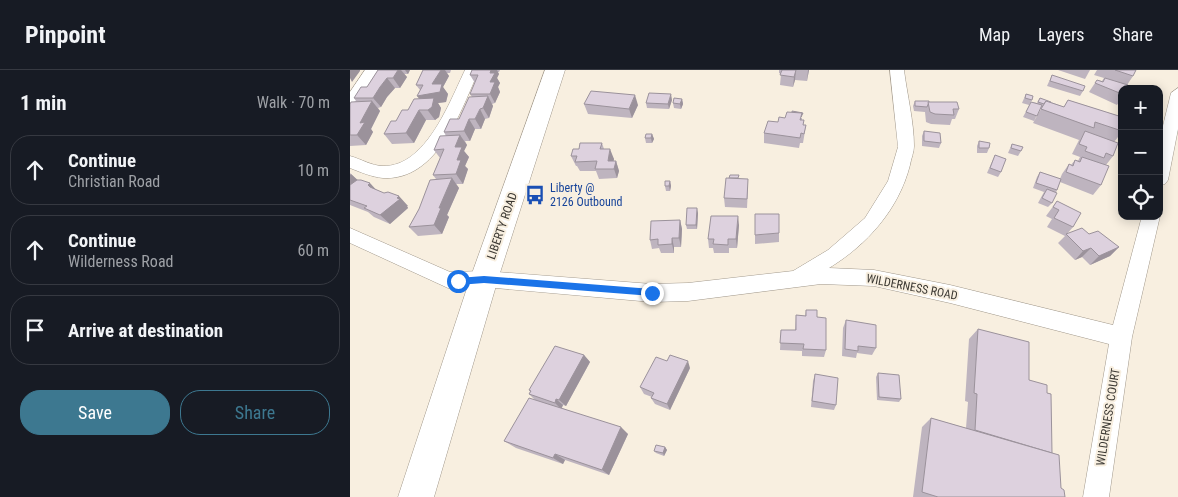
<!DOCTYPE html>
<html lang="en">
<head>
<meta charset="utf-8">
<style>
	:root { --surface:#171b24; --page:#20242c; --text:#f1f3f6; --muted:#9ea1a6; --line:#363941; --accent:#3d7890 }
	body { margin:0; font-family:"Roboto Condensed",sans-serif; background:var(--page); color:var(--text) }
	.controls { position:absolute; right:15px; top:15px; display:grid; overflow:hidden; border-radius:10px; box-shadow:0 2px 12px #0003 }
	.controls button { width:45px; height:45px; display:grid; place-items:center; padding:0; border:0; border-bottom:1px solid var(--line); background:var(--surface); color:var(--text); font:25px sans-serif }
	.stop { position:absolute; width:15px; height:15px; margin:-11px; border:4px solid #1a73e8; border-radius:50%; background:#fff }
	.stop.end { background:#1a73e8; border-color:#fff; box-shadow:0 1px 5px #0008 }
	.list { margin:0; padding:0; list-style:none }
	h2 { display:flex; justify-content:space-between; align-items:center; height:65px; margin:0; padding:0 20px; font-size:21px }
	h2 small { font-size:16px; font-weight:400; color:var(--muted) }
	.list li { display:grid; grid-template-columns:32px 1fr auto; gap:15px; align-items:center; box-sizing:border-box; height:70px; margin:0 10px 10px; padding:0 10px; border:1px solid var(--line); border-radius:20px }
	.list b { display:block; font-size:19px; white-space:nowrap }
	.list p { margin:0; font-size:16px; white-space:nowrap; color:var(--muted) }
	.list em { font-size:16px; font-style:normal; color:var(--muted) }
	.actions { display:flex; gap:10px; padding:15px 20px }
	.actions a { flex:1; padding:11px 0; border:1px solid var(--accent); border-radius:20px; text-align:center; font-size:18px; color:var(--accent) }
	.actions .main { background:var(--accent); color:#fff }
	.icon { flex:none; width:28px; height:28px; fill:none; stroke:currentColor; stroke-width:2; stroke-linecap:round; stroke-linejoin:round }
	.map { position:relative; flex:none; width:828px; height:427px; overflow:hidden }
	header { display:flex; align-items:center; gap:30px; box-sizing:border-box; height:70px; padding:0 25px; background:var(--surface); border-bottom:1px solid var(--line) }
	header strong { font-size:24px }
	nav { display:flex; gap:28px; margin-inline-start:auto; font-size:18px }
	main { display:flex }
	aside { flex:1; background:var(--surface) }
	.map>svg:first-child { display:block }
</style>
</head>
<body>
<header>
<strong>Pinpoint</strong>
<nav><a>Map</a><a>Layers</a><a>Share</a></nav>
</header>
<main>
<aside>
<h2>1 min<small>Walk · 70 m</small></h2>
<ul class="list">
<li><svg class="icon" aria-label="ahead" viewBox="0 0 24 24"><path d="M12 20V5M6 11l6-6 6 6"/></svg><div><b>Continue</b><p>Christian Road</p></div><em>10 m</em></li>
<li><svg class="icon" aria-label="ahead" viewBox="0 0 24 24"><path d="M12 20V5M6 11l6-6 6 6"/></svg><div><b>Continue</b><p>Wilderness Road</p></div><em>60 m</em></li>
<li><svg class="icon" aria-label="arrive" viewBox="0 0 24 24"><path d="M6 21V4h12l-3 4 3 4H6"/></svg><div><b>Arrive at destination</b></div></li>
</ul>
<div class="actions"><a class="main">Save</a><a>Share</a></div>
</aside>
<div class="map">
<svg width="828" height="427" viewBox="0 0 828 427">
	<rect width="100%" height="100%" fill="#f8efe0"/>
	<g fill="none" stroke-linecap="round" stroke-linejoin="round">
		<defs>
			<g id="minor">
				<path d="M 15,0 L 29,0 L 5,36 L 0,38 L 0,22 Z"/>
				<path d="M 115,0 L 129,0 C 111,40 88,111 33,108 C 22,107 10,102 0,98 L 0,86 C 11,89 22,96 33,96 C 76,97 100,31 115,0 Z"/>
				<path d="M 540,0 L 554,0 C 557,24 564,52 564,76 C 564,82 561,89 560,95 C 549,139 517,175 479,198 L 524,200 L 600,215 L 763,255 L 792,146 L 810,146 L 782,267 L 759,427 L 733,427 L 759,274 L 600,233 L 524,216 L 471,214 L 338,231 L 302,232 L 134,217 L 98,218 L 0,173 L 0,158 L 100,202 L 134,201 L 302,214 L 338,213 L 443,201 L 478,180 L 515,148 L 538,111 L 548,77 Z"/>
				<path d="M 828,18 L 828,59 L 818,110 L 815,114 L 809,116 L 809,72 L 821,23 Z"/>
			</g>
			<path id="secondary" d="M 195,0 L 215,0 L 148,209 L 84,427 L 48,427 L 120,209 Z"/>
		</defs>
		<!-- minor casing -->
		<use href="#minor" stroke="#a1988b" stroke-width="1"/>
		<!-- secondary casing -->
		<use href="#secondary" stroke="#a1988b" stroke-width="1"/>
		<!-- minor -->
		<use href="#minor" fill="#fff" fill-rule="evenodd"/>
		<!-- secondary -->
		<use href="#secondary" fill="#fff" fill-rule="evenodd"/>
	</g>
	<!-- wall -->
	<g fill="#beb4bf">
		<path d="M 28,0 L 60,0 L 58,4 L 54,4 L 57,7 L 50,18 L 45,18 L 37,27 L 31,37 L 28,38 L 30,41 L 21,59 L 23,62 L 16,75 L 0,76 L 0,34 L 6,31 L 4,28 L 17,17 Z"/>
		<path d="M 73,0 L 101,0 L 100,3 L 97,3 L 99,6 L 93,17 L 98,24 L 96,32 L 88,33 L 91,38 L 89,47 L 85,50 L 76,50 L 64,73 L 42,74 L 34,64 L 69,29 L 70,20 L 66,15 Z"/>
		<path d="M 122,0 L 150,0 L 149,2 L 147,2 L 149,4 L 147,8 L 150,13 L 148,17 L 150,22 L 145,33 L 142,34 L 143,36 L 139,48 L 135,49 L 131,59 L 125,59 L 120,71 L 115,71 L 117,75 L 114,81 L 119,87 L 115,96 L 118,99 L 113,114 L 106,114 L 109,118 L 97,145 L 99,147 L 92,164 L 68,166 L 59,157 L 86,109 L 83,105 L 90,88 L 84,80 L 96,66 L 94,62 L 109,49 L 122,27 L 120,24 L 125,13 L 120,5 Z"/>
		<path d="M 429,0 L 459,0 L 457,11 L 445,10 L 443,17 L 430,15 L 431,4 L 429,3 Z"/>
		<path d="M 708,0 L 740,0 L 735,9 Z"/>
		<path d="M 747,0 L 786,0 L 783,6 L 777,15 L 772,19 L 772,28 L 767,35 L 739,22 L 747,10 L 752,11 L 754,8 L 744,5 Z"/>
		<path d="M 702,5 L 733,21 L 730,26 L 697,16 Z"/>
		<path d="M 676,24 L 682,30 L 679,35 L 672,33 Z"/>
		<path d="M 690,28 L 714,37 L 718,30 L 772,47 L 772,62 L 764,72 L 763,86 L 756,95 L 751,115 L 743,125 L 710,112 L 702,133 L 698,137 L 688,133 L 694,122 L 683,118 L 687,107 L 690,102 L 710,109 L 712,104 L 719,94 L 721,95 L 725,90 L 729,91 L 728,91 L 730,87 L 722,84 L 729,70 L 683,53 L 691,39 L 690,39 L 684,51 L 673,47 L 681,32 L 687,33 Z"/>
		<path d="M 332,29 L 333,34 L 331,39 L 324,38 L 323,33 Z"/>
		<path d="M 322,30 L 319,39 L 297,38 L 296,33 Z"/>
		<path d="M 565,31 L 579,32 L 609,39 L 605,49 L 602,49 L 600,55 L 581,54 L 576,52 L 575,42 L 564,41 L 563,36 Z"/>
		<path d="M 234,34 L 288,35 L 282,48 L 238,44 Z"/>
		<path d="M 435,48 L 452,48 L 452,50 L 454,50 L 453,55 L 456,55 L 453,73 L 450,73 L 449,78 L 414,73 L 414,63 L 428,52 Z"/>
		<path d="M 574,61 L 591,73 L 589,78 L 572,76 L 572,66 Z"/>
		<path d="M 302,64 L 304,69 L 302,73 L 296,73 L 295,68 Z"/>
		<path d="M 629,71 L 639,78 L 637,83 L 627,83 L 627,76 Z"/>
		<path d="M 252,73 L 254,79 L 264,89 L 263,91 L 266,91 L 269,101 L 267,108 L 249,109 L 246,101 L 230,101 L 227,96 L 226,96 L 221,86 L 229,79 Z"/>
		<path d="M 662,74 L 671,81 L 668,86 L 658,83 Z"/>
		<path d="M 645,85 L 651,102 L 648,107 L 637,103 Z"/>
		<path d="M 0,103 L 7,110 L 58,136 L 57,136 L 58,138 L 40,154 L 24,147 L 18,142 L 0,135 Z"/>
		<path d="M 389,108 L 398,118 L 397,138 L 375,137 L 374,128 Z"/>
		<path d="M 320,111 L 321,116 L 320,121 L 316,121 L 315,116 Z"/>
		<path d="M 707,131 L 723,157 L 717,164 L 739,164 L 769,177 L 760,186 L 740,195 L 732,187 L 725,190 L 708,173 L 715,166 L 697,157 L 702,149 L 696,146 Z"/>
		<path d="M 348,143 L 347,159 L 337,159 L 336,155 Z"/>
		<path d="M 330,150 L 332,159 L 331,177 L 324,177 L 324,183 L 311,183 L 309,178 L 302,179 L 300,170 Z"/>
		<path d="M 389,155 L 387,178 L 379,178 L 379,183 L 364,183 L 363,178 L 359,178 L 358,169 Z"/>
		<path d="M 429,163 L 429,172 L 405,174 L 405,165 Z"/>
		<path d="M 456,240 L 467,247 L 476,280 L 474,287 L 452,286 L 452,281 L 430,280 L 431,260 L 445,260 L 446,245 L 455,246 Z"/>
		<path d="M 496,250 L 526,278 L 522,285 L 507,283 L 506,288 L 492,286 L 493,258 Z"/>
		<path d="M 628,259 L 679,310 L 702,383 L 711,418 L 715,427 L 563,427 L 572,357 L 581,348 L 616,358 L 618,332 L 615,331 L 619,269 Z"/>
		<path d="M 234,285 L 240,292 L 216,336 L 213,335 L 212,338 L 278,364 L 259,405 L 215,390 L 213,394 L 166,378 L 154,371 L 185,330 L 179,324 L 180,321 L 179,320 Z"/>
		<path d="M 340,298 L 320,340 L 305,334 L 301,328 L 302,327 L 294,324 L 290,317 Z"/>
		<path d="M 528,303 L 551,329 L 549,332 L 527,330 L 526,307 Z"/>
		<path d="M 465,304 L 486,335 L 484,340 L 461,337 L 463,311 Z"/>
		<path d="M 315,377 L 317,380 L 314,386 L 306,383 L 304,381 Z"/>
	</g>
	<!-- shaded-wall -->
	<g fill="#9b929b">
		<path d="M 0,0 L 10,0 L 10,1 L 2,12 L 0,8 Z"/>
		<path d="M 48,0 L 51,0 L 57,7 L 50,18 L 43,8 Z"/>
		<path d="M 55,0 L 60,0 L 58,4 Z"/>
		<path d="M 91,0 L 95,0 L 99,6 L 93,17 L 98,24 L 96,32 L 88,33 L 91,38 L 89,47 L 85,50 L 67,26 L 82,14 Z"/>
		<path d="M 141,0 L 147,0 L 149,4 L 147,8 L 150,13 L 148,17 L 150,22 L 145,33 L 140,24 L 140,3 Z"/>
		<path d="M 446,0 L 445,10 L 443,17 L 444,7 Z"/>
		<path d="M 458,0 L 459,0 L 457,11 Z"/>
		<path d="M 37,8 L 45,18 L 37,27 L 31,37 L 23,28 L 30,17 Z"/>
		<path d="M 321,24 L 322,30 L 319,39 L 318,34 Z"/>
		<path d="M 285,25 L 288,35 L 282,48 L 279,39 Z"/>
		<path d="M 138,26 L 143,36 L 139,48 L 133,38 Z"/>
		<path d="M 332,29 L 333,34 L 331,39 L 330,34 Z"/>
		<path d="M 22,31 L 30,41 L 21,59 L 23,62 L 16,75 L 7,65 L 10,53 Z"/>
		<path d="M 130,39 L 135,49 L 131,59 L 125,49 Z"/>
		<path d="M 69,40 L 76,50 L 64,73 L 56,63 Z"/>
		<path d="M 119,49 L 125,59 L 120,71 L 114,61 Z"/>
		<path d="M 302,64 L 304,69 L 302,73 L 301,68 Z"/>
		<path d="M 110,65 L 117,75 L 114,81 L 119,87 L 115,96 L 118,99 L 113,114 L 106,104 L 107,90 L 105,77 Z"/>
		<path d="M 260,79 L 264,89 L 262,99 L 258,91 Z"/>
		<path d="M 266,91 L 269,101 L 267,108 L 264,99 Z"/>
		<path d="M 1,104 L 11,113 L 0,126 L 0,105 Z"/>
		<path d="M 102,108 L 109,118 L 97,145 L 99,147 L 92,164 L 84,155 L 89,138 Z"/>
		<path d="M 320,111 L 321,116 L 320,121 L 319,116 Z"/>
		<path d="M 20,113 L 29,123 L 27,124 L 18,115 Z"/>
		<path d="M 49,126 L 58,136 L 57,136 L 58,138 L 40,154 L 30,145 Z"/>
		<path d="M 347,138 L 348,143 L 347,159 L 346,155 Z"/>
		<path d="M 388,146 L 389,155 L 387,178 L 386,169 Z"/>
		<path d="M 330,150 L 332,159 L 331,177 L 329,168 Z"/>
		<path d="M 322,168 L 324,177 L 324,183 L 322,174 Z"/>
		<path d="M 769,177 L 760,186 L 740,195 L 749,186 Z"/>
		<path d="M 741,178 L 732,187 L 725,190 L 733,181 Z"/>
		<path d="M 234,285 L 240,292 L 216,336 L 209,330 Z"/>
		<path d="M 338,291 L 340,298 L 320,340 L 317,334 Z"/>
		<path d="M 206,329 L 213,335 L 211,339 L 205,333 Z"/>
		<path d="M 271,357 L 278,364 L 259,405 L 252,400 Z"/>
		<path d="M 315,377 L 317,380 L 314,386 L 313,383 Z"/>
		<path d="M 205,384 L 215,390 L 213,394 L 203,388 Z"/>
	</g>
	<!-- building -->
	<g fill="#ddd1de" stroke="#9b929b">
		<path d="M 28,0 L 48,0 L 43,8 L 37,8 L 30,17 L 23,28 L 4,28 L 11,17 L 17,17 Z"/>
		<path d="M 73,0 L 91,0 L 82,14 L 92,14 L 90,22 L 67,26 L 73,15 L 66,15 Z"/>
		<path d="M 122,0 L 141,0 L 140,3 L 145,3 L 140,12 L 145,12 L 140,24 L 120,24 L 128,5 L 120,5 Z"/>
		<path d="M 432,0 L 446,0 L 444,7 L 430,5 Z"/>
		<path d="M 765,0 L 786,0 L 783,6 Z"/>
		<path d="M 702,5 L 735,16 L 733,21 L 700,11 Z"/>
		<path d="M 755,8 L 778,15 L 777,19 L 772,19 L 772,24 L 745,13 L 747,10 L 753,12 Z"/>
		<path d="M 241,21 L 285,25 L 279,39 L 234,34 Z"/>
		<path d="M 299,23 L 321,24 L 318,34 L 296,33 Z"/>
		<path d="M 676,24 L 683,26 L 682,30 L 675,28 Z"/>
		<path d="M 138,26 L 133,38 L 130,39 L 125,49 L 119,49 L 114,61 L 94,62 L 100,49 L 109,49 L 119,27 Z"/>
		<path d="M 84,28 L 82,37 L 78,40 L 69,40 L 56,63 L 34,64 L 41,51 L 46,51 L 52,40 L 58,40 L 64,29 Z"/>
		<path d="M 324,28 L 332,29 L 330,34 L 323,33 Z"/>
		<path d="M 690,28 L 701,32 L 700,33 L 696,31 L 694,34 L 688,32 Z"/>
		<path d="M 718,30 L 772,47 L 772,61 L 745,52 L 744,58 L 691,39 L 696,31 L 714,37 Z"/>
		<path d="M 22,31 L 10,53 L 15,52 L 7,65 L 0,65 L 0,34 L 1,32 Z"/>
		<path d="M 565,31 L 579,31 L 579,32 L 577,37 L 565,36 Z"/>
		<path d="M 578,32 L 607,32 L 609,39 L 603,39 L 604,45 L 585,44 L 580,42 Z"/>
		<path d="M 681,32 L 692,35 L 687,46 L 676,42 Z"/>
		<path d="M 442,41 L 453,43 L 451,47 L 452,43 L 442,42 Z"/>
		<path d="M 437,42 L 452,43 L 450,50 L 454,50 L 453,55 L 456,55 L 454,64 L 451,63 L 450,68 L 414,63 L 418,51 L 428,52 L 429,47 L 435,48 Z"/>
		<path d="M 574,61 L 590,63 L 591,73 L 574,71 Z"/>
		<path d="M 735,61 L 768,73 L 763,86 L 756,83 L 754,88 L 735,81 L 737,77 L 729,74 Z"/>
		<path d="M 296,64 L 302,64 L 301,68 L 295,68 Z"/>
		<path d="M 110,65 L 105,77 L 112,77 L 107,90 L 111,90 L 106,104 L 83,105 L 94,79 L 84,80 L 90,66 Z"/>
		<path d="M 629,71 L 640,73 L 639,78 L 629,78 Z"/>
		<path d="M 230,73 L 252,73 L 250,79 L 260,79 L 258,91 L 266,91 L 264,99 L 245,99 L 247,91 L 225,92 L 227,86 L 221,86 L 223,79 L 229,79 Z"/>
		<path d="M 662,74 L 673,77 L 671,81 L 661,78 Z"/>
		<path d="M 645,85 L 656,89 L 651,102 L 640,98 Z"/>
		<path d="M 732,87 L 759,96 L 751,115 L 716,102 L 719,94 L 723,96 L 725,90 L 730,92 Z"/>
		<path d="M 690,102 L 711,109 L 707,120 L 686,113 Z"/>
		<path d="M 380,105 L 389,105 L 388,108 L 379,108 Z"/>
		<path d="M 102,108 L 89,138 L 91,138 L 84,155 L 59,157 L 69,139 L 80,110 Z"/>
		<path d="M 376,108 L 398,109 L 397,129 L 374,128 Z"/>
		<path d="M 7,110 L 11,110 L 20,113 L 18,115 L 20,117 L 34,123 L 38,122 L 49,126 L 47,128 L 50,129 L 30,145 L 14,138 L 17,136 L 0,130 L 0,115 Z"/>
		<path d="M 315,111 L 320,111 L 319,116 L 315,116 Z"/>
		<path d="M 697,119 L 707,123 L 702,133 L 692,128 Z"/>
		<path d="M 707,131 L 731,143 L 723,157 L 704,148 L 709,140 L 703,137 Z"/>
		<path d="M 337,138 L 347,138 L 346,155 L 336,155 Z"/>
		<path d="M 405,144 L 429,144 L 429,163 L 405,165 Z"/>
		<path d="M 361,146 L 388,146 L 386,169 L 378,169 L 378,175 L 363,174 L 364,169 L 358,169 Z"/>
		<path d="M 330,150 L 329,168 L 322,168 L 322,174 L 308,175 L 308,169 L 300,170 L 301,151 Z"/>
		<path d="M 732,158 L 739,164 L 748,161 L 769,177 L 749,186 L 741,178 L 733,181 L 716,164 Z"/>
		<path d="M 456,240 L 467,240 L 467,247 L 476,248 L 476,280 L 453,279 L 454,274 L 430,273 L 431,260 L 446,260 L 446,245 L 456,246 Z"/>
		<path d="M 496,250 L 526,255 L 526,278 L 508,276 L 508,281 L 495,279 Z"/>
		<path d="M 628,259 L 679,272 L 679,310 L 697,315 L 697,323 L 701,324 L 702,383 L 625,360 L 627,324 L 624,323 Z"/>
		<path d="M 205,276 L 234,285 L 209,330 L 206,329 L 205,333 L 179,324 L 181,321 L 179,320 Z"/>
		<path d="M 320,285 L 338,291 L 317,334 L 301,328 L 304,323 L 290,317 L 306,287 L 317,291 Z"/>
		<path d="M 528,303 L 549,305 L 551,329 L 529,327 Z"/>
		<path d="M 465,304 L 488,308 L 486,335 L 462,331 Z"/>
		<path d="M 179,328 L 271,357 L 252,400 L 205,384 L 203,388 L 154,371 Z"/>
		<path d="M 581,348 L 709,385 L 711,418 L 714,420 L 715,427 L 588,427 L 572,422 Z"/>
		<path d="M 306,375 L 315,377 L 313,383 L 304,381 Z"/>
	</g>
	<!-- route -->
	<path fill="#1a73e8" d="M 134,206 L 302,219 L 306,223 L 302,226 L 134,213 L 108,215 L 104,211 L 108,208 Z"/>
	<!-- icons -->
	<defs>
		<symbol id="bus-bare" viewBox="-9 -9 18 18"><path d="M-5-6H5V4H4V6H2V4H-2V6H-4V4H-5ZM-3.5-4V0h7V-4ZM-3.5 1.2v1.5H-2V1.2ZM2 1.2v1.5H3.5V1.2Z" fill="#1a4fb4" stroke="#f8efe0" stroke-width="2.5" paint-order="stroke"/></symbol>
	</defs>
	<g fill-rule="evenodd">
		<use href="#bus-bare" x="171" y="111" width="28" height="28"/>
	</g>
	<g text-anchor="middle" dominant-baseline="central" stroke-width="4" stroke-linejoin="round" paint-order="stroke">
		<!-- transit labels -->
		<g font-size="12" fill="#164399" stroke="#f8efe0" text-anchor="start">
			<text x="200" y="118">Liberty @<tspan x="200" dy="14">2126 Outbound</tspan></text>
		</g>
		<!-- street labels -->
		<g font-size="12" fill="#3c3933" stroke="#f8efe0">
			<text transform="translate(152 156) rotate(-71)">LIBERTY ROAD</text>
			<text transform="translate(562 217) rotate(11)">WILDERNESS ROAD</text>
			<text transform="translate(758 347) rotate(-81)">WILDERNESS COURT</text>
		</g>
	</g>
</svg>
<div class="controls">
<button>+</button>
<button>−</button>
<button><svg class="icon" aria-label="locate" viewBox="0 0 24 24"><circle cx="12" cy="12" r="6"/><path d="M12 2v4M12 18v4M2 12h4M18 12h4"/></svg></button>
</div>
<div class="stop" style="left:108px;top:211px"></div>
<div class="stop end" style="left:302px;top:223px"></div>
</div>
</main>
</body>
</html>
